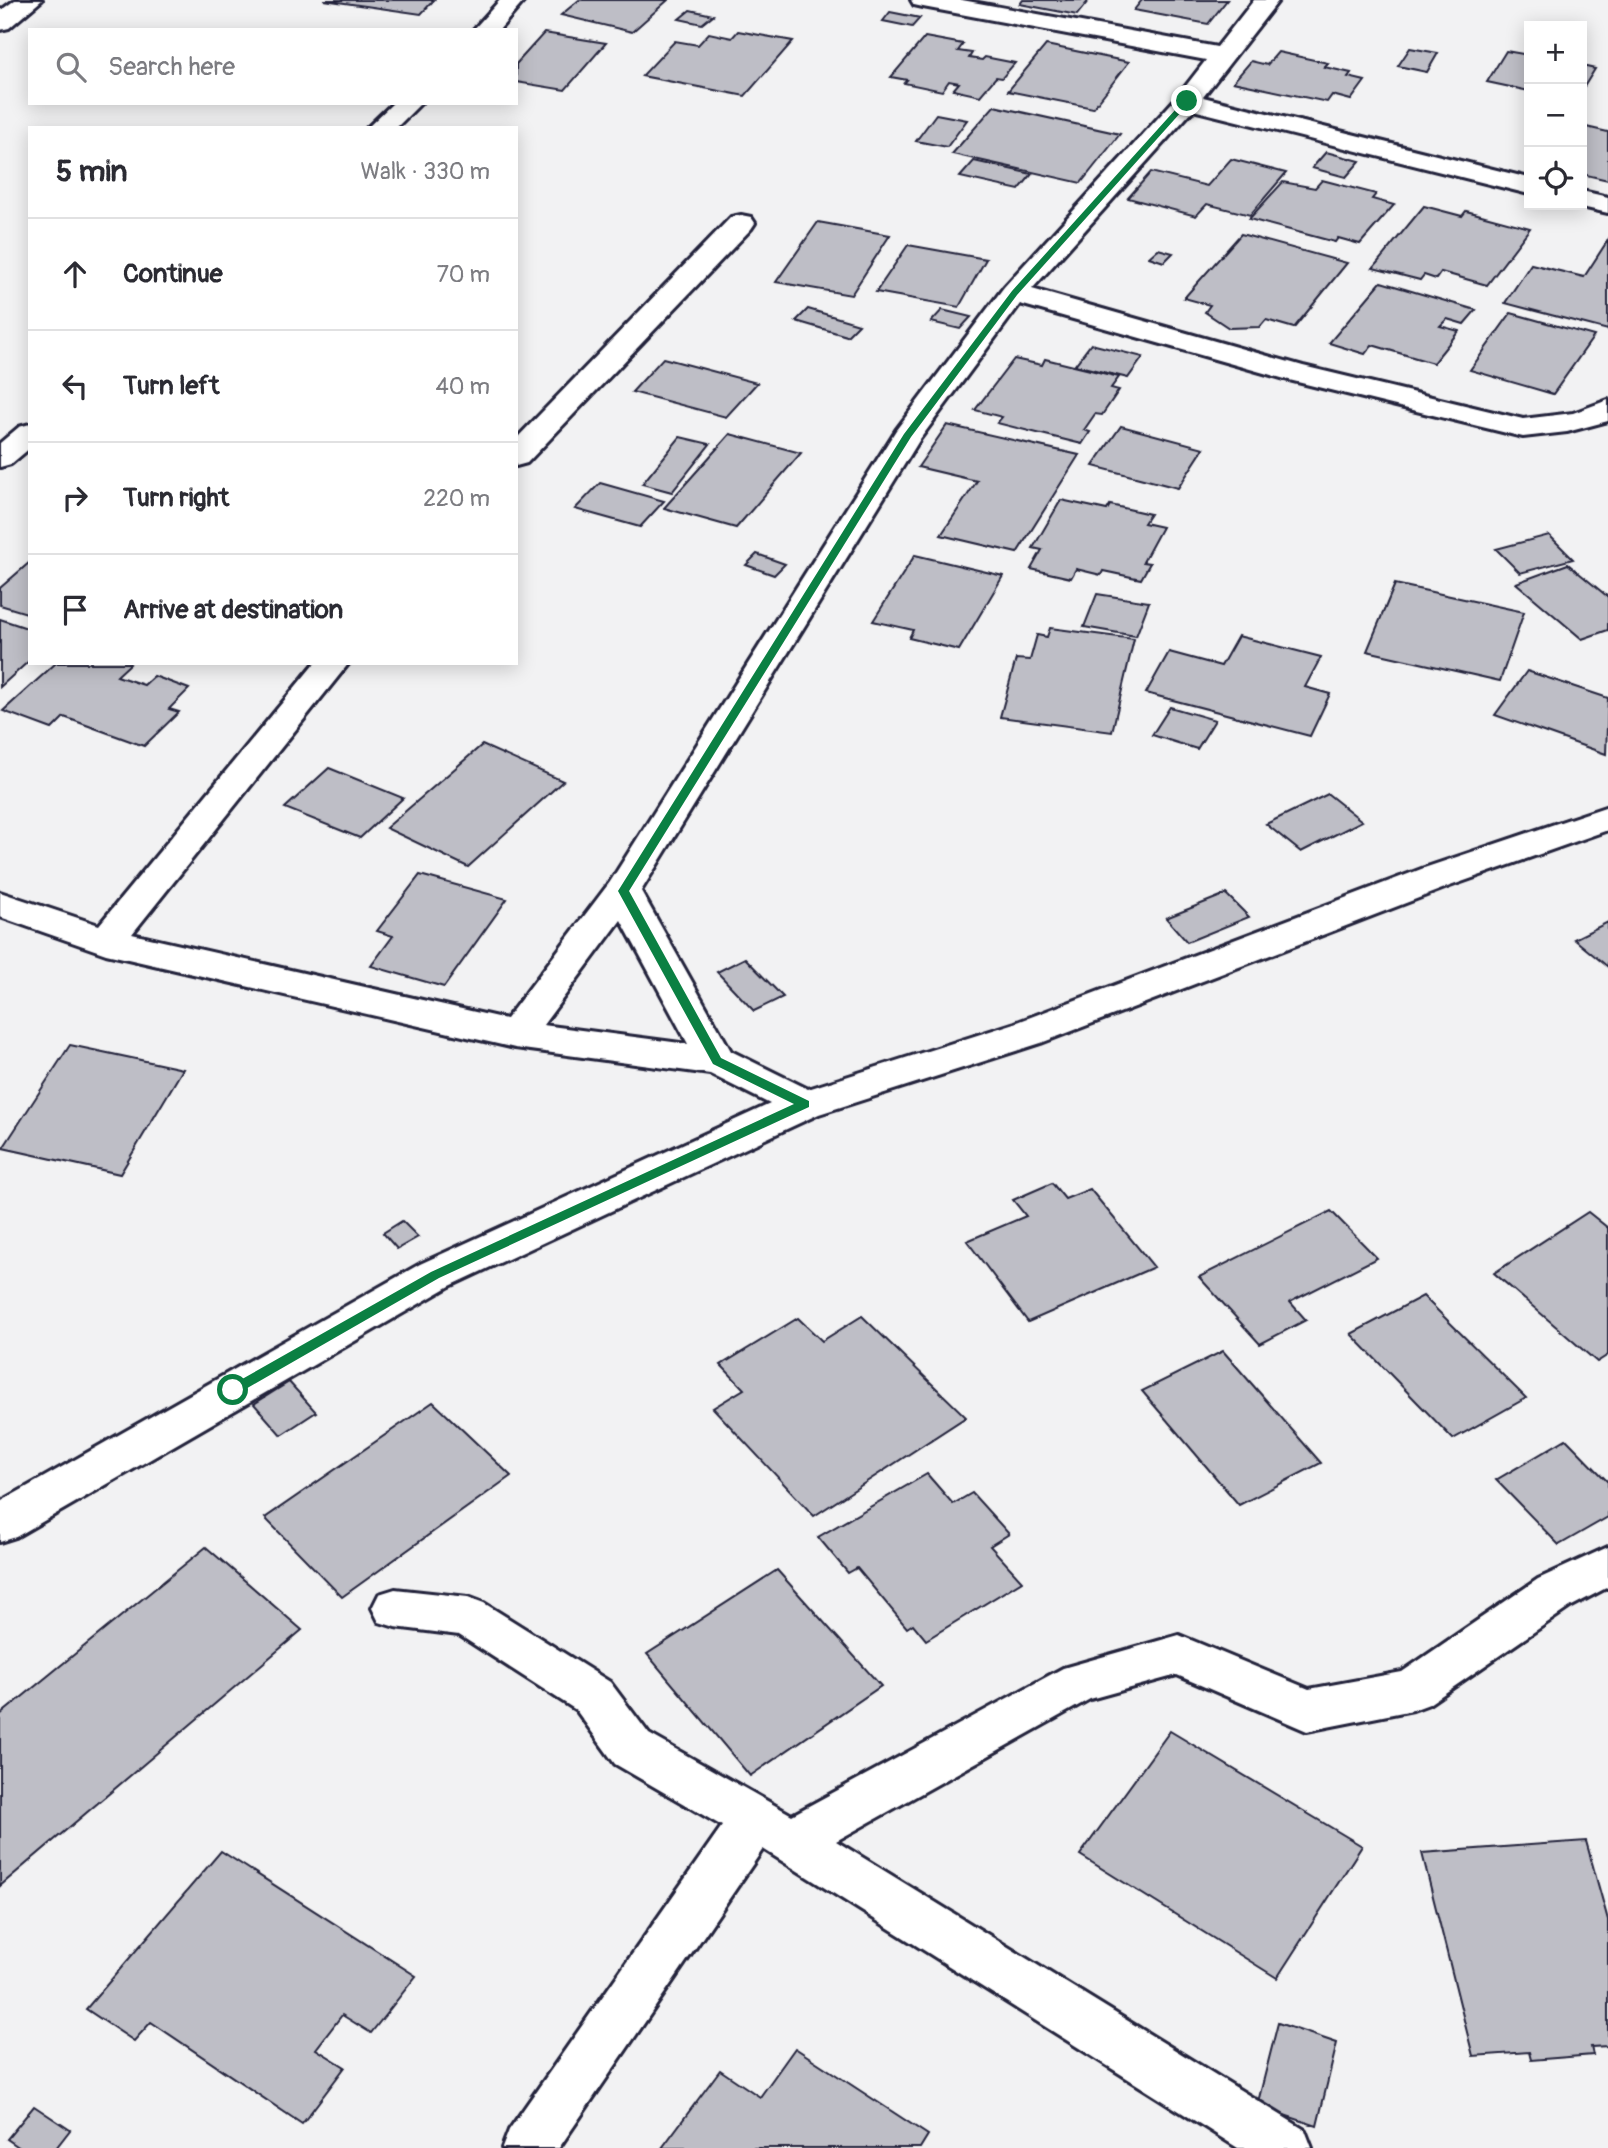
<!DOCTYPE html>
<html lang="en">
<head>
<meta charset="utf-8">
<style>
	:root { --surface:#fff; --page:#f7f7f7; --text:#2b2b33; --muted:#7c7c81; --line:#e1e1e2 }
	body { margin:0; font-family:Pangolin,sans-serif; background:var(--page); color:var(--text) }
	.controls { position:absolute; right:21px; top:21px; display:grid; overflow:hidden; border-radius:0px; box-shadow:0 4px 18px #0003 }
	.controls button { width:63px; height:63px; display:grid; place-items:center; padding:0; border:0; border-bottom:2px solid var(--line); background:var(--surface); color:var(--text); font:35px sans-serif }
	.stop { position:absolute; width:21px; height:21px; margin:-16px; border:5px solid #0b8043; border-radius:50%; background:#fff }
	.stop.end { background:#0b8043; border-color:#fff; box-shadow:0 2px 7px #0008 }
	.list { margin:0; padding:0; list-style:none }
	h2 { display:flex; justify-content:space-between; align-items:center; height:91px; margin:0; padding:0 28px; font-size:30px }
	h2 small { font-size:23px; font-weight:400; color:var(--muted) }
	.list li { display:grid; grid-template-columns:46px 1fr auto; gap:21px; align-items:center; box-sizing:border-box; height:112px; padding:0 28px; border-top:2px solid var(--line) }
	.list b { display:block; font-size:26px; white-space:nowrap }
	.list em { font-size:23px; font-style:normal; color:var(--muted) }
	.icon { flex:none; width:38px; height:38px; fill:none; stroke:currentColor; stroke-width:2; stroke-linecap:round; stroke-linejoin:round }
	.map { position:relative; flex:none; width:1608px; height:2148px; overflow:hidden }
	.search { position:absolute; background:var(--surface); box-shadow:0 4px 18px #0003; left:28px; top:28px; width:490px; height:77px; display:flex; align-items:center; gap:18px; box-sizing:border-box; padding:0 24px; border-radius:0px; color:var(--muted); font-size:26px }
	.panel { position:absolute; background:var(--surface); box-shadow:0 4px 18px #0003; left:28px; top:126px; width:490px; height:539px; border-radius:0px }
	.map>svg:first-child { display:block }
</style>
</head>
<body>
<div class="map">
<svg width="1608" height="2148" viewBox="0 0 1608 2148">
	<rect width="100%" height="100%" fill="#f2f2f3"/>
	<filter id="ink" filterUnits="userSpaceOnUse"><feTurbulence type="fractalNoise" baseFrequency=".0143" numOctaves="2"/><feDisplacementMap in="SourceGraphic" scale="14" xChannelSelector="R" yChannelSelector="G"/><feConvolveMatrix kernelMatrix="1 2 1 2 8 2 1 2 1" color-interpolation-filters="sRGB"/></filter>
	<g filter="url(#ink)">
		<!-- building -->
		<g fill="#bebec6" stroke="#22223b" stroke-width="2">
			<path d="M 324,0 L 434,0 L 421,14 Z"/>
			<path d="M 579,0 L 668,0 L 632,32 L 561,15 Z"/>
			<path d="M 1023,0 L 1089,0 L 1077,15 L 1020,4 Z"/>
			<path d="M 1142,0 L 1227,0 L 1208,24 L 1134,10 Z"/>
			<path d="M 690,10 L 713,15 L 702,24 L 679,19 Z"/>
			<path d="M 890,12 L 920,18 L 912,27 L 883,21 Z"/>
			<path d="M 738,31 L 793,41 L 745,96 L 642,76 L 675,41 L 698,45 L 709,33 L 732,38 Z"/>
			<path d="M 544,33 L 606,43 L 565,90 L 516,82 L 516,64 Z"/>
			<path d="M 925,37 L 963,44 L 958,51 L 972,53 L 969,58 L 982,60 L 985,57 L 1015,63 L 1002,78 L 996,77 L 980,96 L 953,90 L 959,83 L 949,81 L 942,91 L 904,83 L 907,80 L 891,77 Z"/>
			<path d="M 1046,45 L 1129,62 L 1093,108 L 1008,91 Z"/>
			<path d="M 1410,48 L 1438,53 L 1427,72 L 1398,66 Z"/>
			<path d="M 1506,51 L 1529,55 L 1529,91 L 1487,82 Z"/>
			<path d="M 1278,52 L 1328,63 L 1324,67 L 1351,73 L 1348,77 L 1365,81 L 1351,100 L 1332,95 L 1327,102 L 1233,82 L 1251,61 L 1267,65 Z"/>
			<path d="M 1582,66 L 1595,69 L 1582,90 Z"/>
			<path d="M 994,106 L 1120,134 L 1081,183 L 952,154 Z"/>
			<path d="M 936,114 L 967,120 L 947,147 L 916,141 Z"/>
			<path d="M 1582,126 L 1608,132 L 1608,180 L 1582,174 Z"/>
			<path d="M 1326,152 L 1360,161 L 1346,177 L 1312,168 Z"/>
			<path d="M 1231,159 L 1286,173 L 1250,215 L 1207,204 L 1196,216 L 1128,198 L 1151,172 L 1207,186 Z"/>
			<path d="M 974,161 L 1032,174 L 1019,190 L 960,177 Z"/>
			<path d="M 1322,180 L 1376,194 L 1372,199 L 1394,205 L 1360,244 L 1338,238 L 1335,242 L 1249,219 L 1283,182 L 1315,188 Z"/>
			<path d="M 1424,206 L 1462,216 L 1466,211 L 1530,228 L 1487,285 L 1441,272 L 1436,279 L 1424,275 L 1420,280 L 1373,268 Z"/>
			<path d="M 818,222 L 890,235 L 851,295 L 776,282 Z"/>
			<path d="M 1241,234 L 1347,263 L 1294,328 L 1266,320 L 1260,327 L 1229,328 L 1205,312 L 1210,305 L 1184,298 Z"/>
			<path d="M 1608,240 L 1608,330 L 1505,303 L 1531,264 L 1584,277 Z"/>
			<path d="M 908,245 L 986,259 L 959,307 L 876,292 Z"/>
			<path d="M 1158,249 L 1173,253 L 1164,262 L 1149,257 Z"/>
			<path d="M 1381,282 L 1476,310 L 1464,324 L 1447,319 L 1440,326 L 1459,331 L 1433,363 L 1372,345 L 1365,354 L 1329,343 Z"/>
			<path d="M 808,309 L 859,324 L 847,336 L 796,321 Z"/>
			<path d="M 942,310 L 971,317 L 960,329 L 931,322 Z"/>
			<path d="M 1511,313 L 1594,336 L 1553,394 L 1470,370 Z"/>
			<path d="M 1091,344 L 1143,357 L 1128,378 L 1075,365 Z"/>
			<path d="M 663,358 L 757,383 L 726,417 L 632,392 Z"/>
			<path d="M 1014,359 L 1042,365 L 1045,359 L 1119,377 L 1111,388 L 1119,390 L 1102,415 L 1095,414 L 1084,430 L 1090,432 L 1082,444 L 997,423 L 1002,417 L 975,410 Z"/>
			<path d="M 947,425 L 1079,455 L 1017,553 L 941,535 L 977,481 L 918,467 Z"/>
			<path d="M 1121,426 L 1204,448 L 1178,488 L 1093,466 Z"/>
			<path d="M 730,434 L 801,453 L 736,528 L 664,508 Z"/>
			<path d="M 680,437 L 710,444 L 672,492 L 642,484 Z"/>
			<path d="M 600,483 L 664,501 L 640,527 L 575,509 Z"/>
			<path d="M 1061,500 L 1107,510 L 1110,505 L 1150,514 L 1144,523 L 1162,527 L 1143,562 L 1150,563 L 1141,579 L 1103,571 L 1101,575 L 1076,569 L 1071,578 L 1031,569 L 1042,550 L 1033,548 Z"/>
			<path d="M 1549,535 L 1573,559 L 1520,573 L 1496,549 Z"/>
			<path d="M 757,554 L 785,564 L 774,575 L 746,565 Z"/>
			<path d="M 915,555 L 1003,576 L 959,650 L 909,638 L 913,630 L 873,621 Z"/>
			<path d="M 30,562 L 30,614 L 0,605 L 0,588 Z"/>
			<path d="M 1568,564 L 1608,597 L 1608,630 L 1582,639 L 1516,583 Z"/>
			<path d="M 1395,584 L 1524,612 L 1500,681 L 1367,651 Z"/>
			<path d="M 1097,594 L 1149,602 L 1136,636 L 1084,627 Z"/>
			<path d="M 0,619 L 30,629 L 30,660 L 0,687 Z"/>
			<path d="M 1050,628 L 1134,639 L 1112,732 L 1000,717 L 1016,659 L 1030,660 L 1037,635 L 1047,637 Z"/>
			<path d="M 1238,636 L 1321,657 L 1305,687 L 1330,694 L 1310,736 L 1146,693 L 1169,652 L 1221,666 Z"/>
			<path d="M 56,663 L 128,663 L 130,664 L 117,676 L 144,685 L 154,676 L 189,689 L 169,709 L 179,712 L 144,746 L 64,717 L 52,729 L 3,711 Z"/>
			<path d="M 1527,671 L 1608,698 L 1606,754 L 1495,715 Z"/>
			<path d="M 1170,707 L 1215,720 L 1197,749 L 1152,735 Z"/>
			<path d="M 482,745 L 563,781 L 468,867 L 386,828 Z"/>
			<path d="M 329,768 L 403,798 L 360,838 L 285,808 Z"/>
			<path d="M 1328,794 L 1362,821 L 1301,852 L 1266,824 Z"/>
			<path d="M 420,875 L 507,899 L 444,987 L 371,966 L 393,936 L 377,931 Z"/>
			<path d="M 1226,894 L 1249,917 L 1187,942 L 1166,918 Z"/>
			<path d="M 1608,922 L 1608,967 L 1574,939 Z"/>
			<path d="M 745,958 L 783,997 L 754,1011 L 717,972 Z"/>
			<path d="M 70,1045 L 183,1069 L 120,1174 L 3,1148 Z"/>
			<path d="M 1052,1183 L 1065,1199 L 1090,1189 L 1154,1267 L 1028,1322 L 967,1241 L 1026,1216 L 1013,1200 Z"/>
			<path d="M 1331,1211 L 1377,1258 L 1290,1302 L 1306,1320 L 1260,1344 L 1199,1277 Z"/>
			<path d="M 1588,1212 L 1608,1228 L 1608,1355 L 1597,1362 L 1494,1273 Z"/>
			<path d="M 402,1221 L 418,1237 L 397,1249 L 383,1233 Z"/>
			<path d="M 1423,1296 L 1526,1398 L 1453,1439 L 1351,1334 Z"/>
			<path d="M 862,1316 L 966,1417 L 814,1516 L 713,1408 L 744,1389 L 721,1365 L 798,1318 L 822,1341 Z"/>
			<path d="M 1223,1351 L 1321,1463 L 1239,1505 L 1142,1391 Z"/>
			<path d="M 289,1382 L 316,1412 L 281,1435 L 254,1404 Z"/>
			<path d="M 433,1402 L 511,1476 L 342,1597 L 265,1518 Z"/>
			<path d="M 1566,1439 L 1608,1482 L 1608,1517 L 1559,1545 L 1496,1480 Z"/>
			<path d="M 927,1474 L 953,1504 L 972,1493 L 1009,1534 L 990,1546 L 1022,1581 L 926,1640 L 913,1624 L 907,1628 L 857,1568 L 848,1573 L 818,1537 Z"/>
			<path d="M 206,1547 L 302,1630 L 0,1886 L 0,1715 Z"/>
			<path d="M 777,1570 L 881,1686 L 750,1776 L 647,1654 Z"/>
			<path d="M 1170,1731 L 1362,1846 L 1277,1978 L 1080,1855 Z"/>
			<path d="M 1586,1841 L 1608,1920 L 1608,2046 L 1591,2047 L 1593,2055 L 1531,2060 L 1529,2052 L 1473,2056 L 1422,1853 Z"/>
			<path d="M 221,1851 L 416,1976 L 371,2033 L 342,2015 L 316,2049 L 345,2067 L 302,2124 L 151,2022 L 134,2041 L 86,2009 Z"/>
			<path d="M 1278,2023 L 1337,2043 L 1317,2126 L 1257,2106 Z"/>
			<path d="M 795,2048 L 928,2135 L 920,2148 L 662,2148 L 720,2070 L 760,2097 Z"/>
			<path d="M 34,2106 L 70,2130 L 56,2148 L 20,2148 L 7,2139 Z"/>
		</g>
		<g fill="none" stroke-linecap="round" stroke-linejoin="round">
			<defs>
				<g id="street">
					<path d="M 15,0 L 42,0 L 9,28 L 0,30 L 0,11 Z"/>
					<path d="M 500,0 L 525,0 L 499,30 L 473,30 Z"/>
					<path d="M 911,0 L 962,0 L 1217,47 L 1254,0 L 1279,0 L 1203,97 L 1529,178 L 1529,194 L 1193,110 L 1032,289 L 1303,366 L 1523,419 L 1573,413 L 1608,400 L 1608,421 L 1567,432 L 1523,437 L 1285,379 L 1020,304 L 920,439 L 641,891 L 731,1051 L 808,1089 L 1015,1023 L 1424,868 L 1608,806 L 1608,830 L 1450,886 L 1041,1043 L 819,1114 L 450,1286 L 16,1537 L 0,1542 L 0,1502 L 420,1264 L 770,1104 L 710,1074 L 515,1048 L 106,954 L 0,917 L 0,892 L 99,925 L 315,663 L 349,663 L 132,934 L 506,1019 L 610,882 L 896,430 L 1004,287 L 1178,96 L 1206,60 L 923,7 L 914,5 ZM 621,920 L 688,1044 L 543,1025 Z"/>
					<path d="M 393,103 L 421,103 L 396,128 L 367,128 Z"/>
					<path d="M 1582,191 L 1608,197 L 1608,213 L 1573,205 L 1582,205 Z"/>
					<path d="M 741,215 L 751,217 L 755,223 L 751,229 L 527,463 L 516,466 L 516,439 L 731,217 Z"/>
					<path d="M 30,424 L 30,448 L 11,464 L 0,467 L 0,443 L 19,427 Z"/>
					<path d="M 1608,1547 L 1608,1587 L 1570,1607 L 1429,1704 L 1413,1710 L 1307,1731 L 1177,1675 L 1090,1699 L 836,1841 L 1305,2130 L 1312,2148 L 1238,2148 L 763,1849 L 559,2148 L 502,2148 L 509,2130 L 722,1826 L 615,1764 L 576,1710 L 459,1635 L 395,1627 L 379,1622 L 372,1608 L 379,1594 L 395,1589 L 468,1597 L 484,1603 L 610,1682 L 649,1734 L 792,1815 L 1063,1668 L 1179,1635 L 1309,1689 L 1402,1672 L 1538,1579 Z"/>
				</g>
			</defs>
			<!-- street casing -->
			<use href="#street" stroke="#22223b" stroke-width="6"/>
			<!-- street -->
			<use href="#street" fill="#fff" fill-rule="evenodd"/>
		</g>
	</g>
	<!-- route -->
	<path fill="#0b8043" d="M 1185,99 L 1191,101 L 1017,295 L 911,437 L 629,891 L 721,1058 L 809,1101 L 809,1107 L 439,1278 L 237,1394 L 228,1394 L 228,1387 L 431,1272 L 794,1104 L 713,1064 L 618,891 L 904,434 L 1012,291 Z"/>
</svg>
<div class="controls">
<button>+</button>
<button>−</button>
<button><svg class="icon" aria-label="locate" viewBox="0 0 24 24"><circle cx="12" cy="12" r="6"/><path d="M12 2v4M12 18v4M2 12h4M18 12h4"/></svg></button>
</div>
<div class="stop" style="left:233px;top:1390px"></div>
<div class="stop end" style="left:1187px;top:101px"></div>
<div class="search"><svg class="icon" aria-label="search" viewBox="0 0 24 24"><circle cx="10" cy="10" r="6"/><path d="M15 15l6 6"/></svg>Search here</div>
<section class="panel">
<h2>5 min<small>Walk · 330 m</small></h2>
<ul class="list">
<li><svg class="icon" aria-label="ahead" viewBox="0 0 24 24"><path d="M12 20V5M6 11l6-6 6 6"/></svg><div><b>Continue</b></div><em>70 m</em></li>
<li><svg class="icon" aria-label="left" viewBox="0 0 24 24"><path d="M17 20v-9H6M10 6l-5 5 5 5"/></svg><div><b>Turn left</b></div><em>40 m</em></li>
<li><svg class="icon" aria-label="right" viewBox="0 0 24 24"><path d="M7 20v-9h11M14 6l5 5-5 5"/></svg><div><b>Turn right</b></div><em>220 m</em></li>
<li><svg class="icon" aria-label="arrive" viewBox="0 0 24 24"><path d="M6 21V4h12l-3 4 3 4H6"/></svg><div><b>Arrive at destination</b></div></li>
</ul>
</section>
</div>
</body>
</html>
